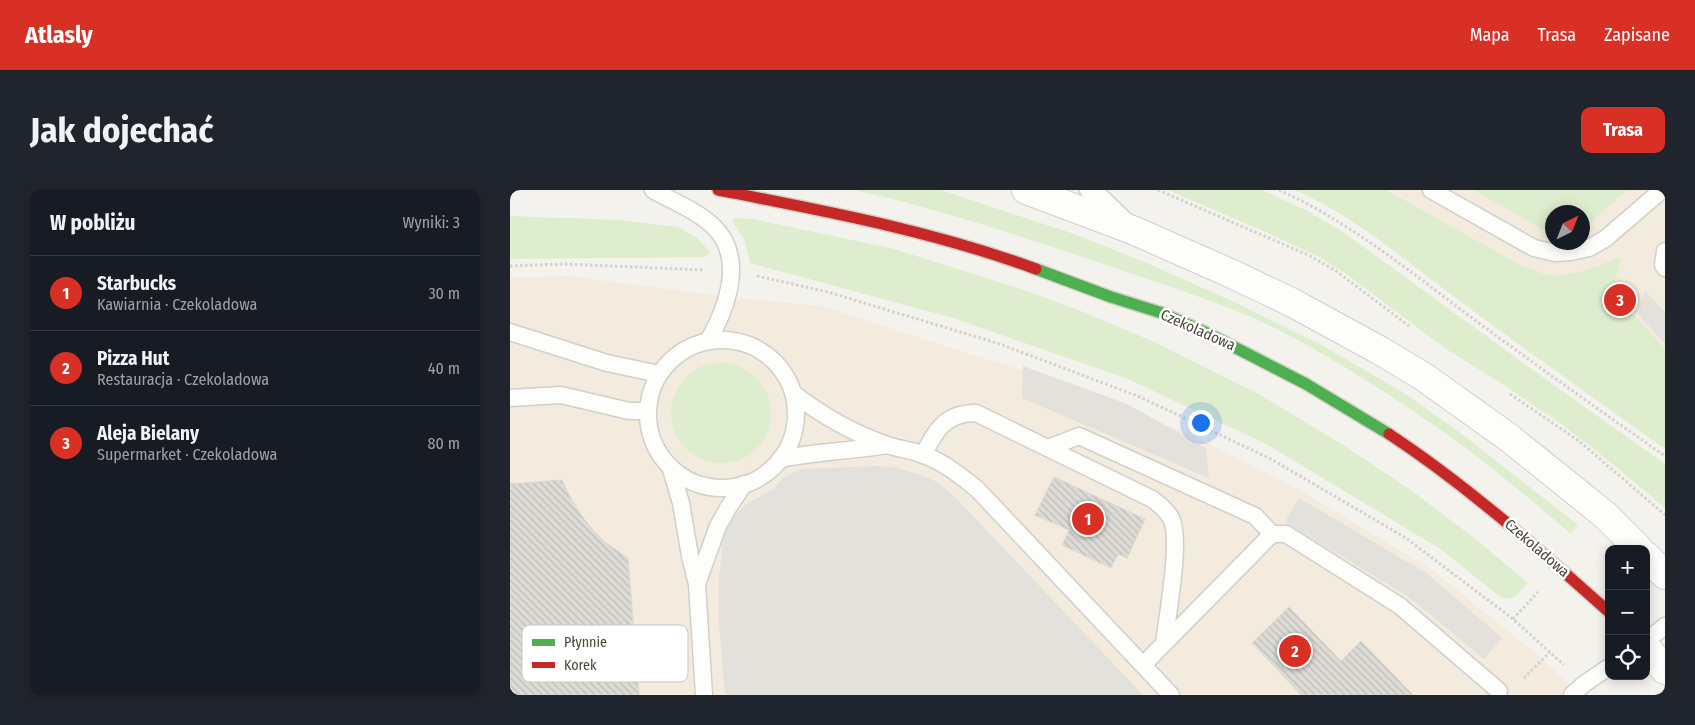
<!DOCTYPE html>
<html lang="pl">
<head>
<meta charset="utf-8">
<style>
	:root { --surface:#171b24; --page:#20242c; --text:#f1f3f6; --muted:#9ea1a6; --line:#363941; --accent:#d93025 }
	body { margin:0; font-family:"Fira Sans Condensed",sans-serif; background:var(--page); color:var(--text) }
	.controls { position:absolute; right:15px; bottom:15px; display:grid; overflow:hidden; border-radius:10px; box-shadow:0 2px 12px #0003 }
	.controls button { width:45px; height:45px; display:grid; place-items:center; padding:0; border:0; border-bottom:1px solid var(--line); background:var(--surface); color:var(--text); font:25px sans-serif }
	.compass { position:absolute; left:1035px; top:15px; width:45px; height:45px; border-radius:50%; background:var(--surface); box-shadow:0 2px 12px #0003; rotate:43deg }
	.you { position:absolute; left:690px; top:232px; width:18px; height:18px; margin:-12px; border:4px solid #fff; border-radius:50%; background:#1a73e8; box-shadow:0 0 0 8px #1a73e833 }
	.badge { display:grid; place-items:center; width:32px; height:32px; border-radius:50%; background:var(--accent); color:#fff; font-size:16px; font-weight:700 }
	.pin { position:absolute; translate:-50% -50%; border:2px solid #fff; box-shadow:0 1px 5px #0006 }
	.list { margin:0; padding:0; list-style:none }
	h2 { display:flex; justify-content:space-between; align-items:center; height:65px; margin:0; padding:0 20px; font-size:21px }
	h2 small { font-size:16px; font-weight:400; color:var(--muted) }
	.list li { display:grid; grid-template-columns:32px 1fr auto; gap:15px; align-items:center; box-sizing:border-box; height:75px; padding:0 20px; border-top:1px solid var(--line) }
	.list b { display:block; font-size:19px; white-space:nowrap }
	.list p { margin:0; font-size:16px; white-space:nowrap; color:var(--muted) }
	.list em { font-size:16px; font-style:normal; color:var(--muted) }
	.icon { flex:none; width:28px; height:28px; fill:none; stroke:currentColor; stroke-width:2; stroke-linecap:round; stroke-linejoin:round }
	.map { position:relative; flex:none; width:1155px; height:505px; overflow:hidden; border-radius:10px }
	header { display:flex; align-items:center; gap:30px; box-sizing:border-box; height:70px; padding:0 25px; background:var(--accent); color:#fff }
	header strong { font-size:24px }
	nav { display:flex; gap:28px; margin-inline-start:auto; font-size:18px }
	.intro { display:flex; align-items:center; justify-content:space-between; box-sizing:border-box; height:120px; padding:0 30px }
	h1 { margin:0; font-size:35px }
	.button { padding:12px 22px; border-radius:10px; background:var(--accent); color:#fff; font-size:18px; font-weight:700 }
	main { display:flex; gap:30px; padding:0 30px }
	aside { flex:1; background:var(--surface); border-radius:10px; box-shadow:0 2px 12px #0003 }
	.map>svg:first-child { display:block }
</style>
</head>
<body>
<header>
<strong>Atlasly</strong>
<nav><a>Mapa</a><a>Trasa</a><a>Zapisane</a></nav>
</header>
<div class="intro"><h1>Jak dojechać</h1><a class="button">Trasa</a></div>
<main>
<aside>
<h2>W pobliżu<small>Wyniki: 3</small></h2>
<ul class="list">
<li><span class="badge">1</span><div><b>Starbucks</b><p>Kawiarnia · Czekoladowa</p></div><em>30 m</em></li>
<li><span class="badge">2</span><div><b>Pizza Hut</b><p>Restauracja · Czekoladowa</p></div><em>40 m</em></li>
<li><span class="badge">3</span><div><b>Aleja Bielany</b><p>Supermarket · Czekoladowa</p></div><em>80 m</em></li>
</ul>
</aside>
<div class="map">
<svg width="1155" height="505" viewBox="0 0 1155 505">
	<defs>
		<pattern id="building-back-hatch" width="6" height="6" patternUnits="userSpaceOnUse" patternTransform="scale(1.25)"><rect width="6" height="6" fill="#dddbd5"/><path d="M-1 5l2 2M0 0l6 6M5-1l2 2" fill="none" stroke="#bfbdb8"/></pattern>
	</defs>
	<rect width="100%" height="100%" fill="#f3f2ed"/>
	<!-- commercial -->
	<g fill="#f2ebde" fill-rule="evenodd">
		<path d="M 879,0 L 1155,0 L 1155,177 L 1124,143 ZM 1042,22 L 1072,22 L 1072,52 L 1042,52 Z"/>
		<path d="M 58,86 L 218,107 L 311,116 L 501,177 L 677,243 L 783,296 L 921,379 L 1022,460 L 1071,505 L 0,505 L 0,88 Z"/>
	</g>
	<!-- grass -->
	<g fill="#deedce">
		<path d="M 344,0 L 431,0 L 567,45 L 639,74 L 722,111 L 810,154 L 894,203 L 949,242 L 1068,335 L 1061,344 C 1041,327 1020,309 999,292 C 936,240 859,190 788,150 C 728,117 663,98 599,76 C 515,48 431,19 344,0 Z"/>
		<path d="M 658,0 L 752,0 L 796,20 L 836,44 L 1027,183 L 1155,274 L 1155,318 L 1104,275 L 1054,236 L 994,195 L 936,159 L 839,86 L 813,69 L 758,43 Z"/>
		<path d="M 784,0 L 877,0 L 1008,74 L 1034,84 L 1050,86 L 1073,81 L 1092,75 L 1107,67 L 1111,70 L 1102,101 L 1155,159 L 1155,259 C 1082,207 1010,156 939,103 C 891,67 840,23 784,0 Z"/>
		<path d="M 963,0 L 1117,0 L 1076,37 L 1073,37 L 1072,22 L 1042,22 L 1042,40 L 1031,38 Z"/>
		<path d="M 0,26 L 109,30 L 168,37 L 187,48 L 200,62 L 195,67 L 0,69 Z"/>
		<path d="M 224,28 L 243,29 L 384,59 L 514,100 L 571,121 L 642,151 L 747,203 L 833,255 L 902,301 L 963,347 L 1018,393 C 1008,403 1004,414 989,406 L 932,360 L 758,255 L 618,189 L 443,128 L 240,73 L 234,49 L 222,31 Z"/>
		<circle cx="211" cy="223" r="50"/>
	</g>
	<!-- parking -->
	<g fill="#e2e1dc">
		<path d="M 1135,101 L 1155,122 L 1155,154 L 1128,124 Z"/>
		<path d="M 513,176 L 617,214 L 696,258 L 699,288 L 512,208 Z"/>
		<path d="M 368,276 L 386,278 L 407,284 L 425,291 L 442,304 L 633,505 L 215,505 L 209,434 L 209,389 L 213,348 L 220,330 L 235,315 L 265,298 L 273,288 L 291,279 Z"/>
		<path d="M 789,308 L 916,383 L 992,448 L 974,469 L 899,407 L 775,332 Z"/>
	</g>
	<!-- building -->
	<g fill="url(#building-back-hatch)" stroke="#dbd9d3">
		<path d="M 544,287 L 635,329 L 617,368 L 608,364 L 601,378 L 552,355 L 559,340 L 525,325 Z"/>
		<path d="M 52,290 L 60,307 L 71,325 L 83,340 L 96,353 L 118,368 L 129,505 L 0,505 L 0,294 Z"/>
		<path d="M 779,417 L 831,471 L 851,451 L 903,505 L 791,505 L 742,453 Z"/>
	</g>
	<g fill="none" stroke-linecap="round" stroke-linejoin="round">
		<defs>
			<g id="lane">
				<path d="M 143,0 C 162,11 186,20 203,36 C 236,67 217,118 198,151"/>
				<path d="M 578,0 L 590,6 L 617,32"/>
				<path d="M 921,0 L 1024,58 L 1045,63 L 1061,62 L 1079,58 L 1095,49 L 1152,0"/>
				<path d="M 1155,61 L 1153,75 L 1155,78"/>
				<path d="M 0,142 L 97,173 L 149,184"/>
				<circle cx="212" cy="224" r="74"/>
				<path d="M 283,203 C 311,225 343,243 377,255 C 389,259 402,260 414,265 C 435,273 451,286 468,300 L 661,505"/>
				<path d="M 0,208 L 51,205 L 119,221 L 137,221"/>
				<path d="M 538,258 L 569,246 L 745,326 L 762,344"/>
				<path d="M 413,265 C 426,240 435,223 466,223 L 642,309 C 649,314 656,320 661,328 C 672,349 657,427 654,454"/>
				<path d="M 270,269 C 305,262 341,261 377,255"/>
				<path d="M 160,276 L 171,313 L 180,366 L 187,394 L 194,505"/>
				<path d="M 187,394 L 208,336 L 218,318 L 234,294"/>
				<path d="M 1136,451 L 1155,436"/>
				<path d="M 633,475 L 762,344 L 776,344 L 890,416 L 989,501"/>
				<path d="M 1062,505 L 1074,494 L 1099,477"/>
			</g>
			<g id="street">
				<path d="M 516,0 L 625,41 L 720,83 L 781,112 L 869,160 L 914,187 L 998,247 L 1095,325 L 1129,359"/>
				<path d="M 1136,366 L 1155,385"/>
				<path d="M 1136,457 L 1155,480"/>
			</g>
			<path id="fast" d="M 526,79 L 601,107 L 652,123 L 697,143 L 796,194 L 879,244"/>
			<g id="jam">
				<path d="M 208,0 C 315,21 423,41 526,79"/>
				<path d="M 879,244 C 958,296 1028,359 1099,422"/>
			</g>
		</defs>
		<!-- lane casing -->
		<use href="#lane" stroke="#d1cfcb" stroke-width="19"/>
		<!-- street casing -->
		<use href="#street" stroke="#d1cfcb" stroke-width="30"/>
		<!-- fast casing -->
		<use href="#fast" stroke="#d2cfc4" stroke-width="14"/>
		<!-- jam casing -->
		<use href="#jam" stroke="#d2cfc4" stroke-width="14"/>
		<!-- path -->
		<g stroke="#d3d2cb" stroke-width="3" stroke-dasharray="2.5 2.5" stroke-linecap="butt">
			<path d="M 648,0 L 798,65 L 826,81 L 899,136"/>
			<path d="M 769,0 C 838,31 898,80 958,125 C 1023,173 1089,220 1155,266"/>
			<path d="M 0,76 L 54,74 L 194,80"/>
			<path d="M 247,86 L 318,102 L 490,154 L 630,207 L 761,269 L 896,348 L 1003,429 L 1054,475"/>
			<path d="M 1000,204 L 1069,251 L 1155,325"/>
			<path d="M 1003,429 L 1028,402"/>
			<path d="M 1014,488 L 1040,462"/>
		</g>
		<!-- lane -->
		<use href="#lane" stroke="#fdfdfc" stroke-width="16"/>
		<!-- street -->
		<use href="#street" stroke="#fdfdfc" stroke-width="28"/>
		<!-- fast -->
		<use href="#fast" stroke="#4caf50" stroke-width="11"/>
		<!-- jam -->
		<use href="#jam" stroke="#c62828" stroke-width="11"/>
	</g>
	<g text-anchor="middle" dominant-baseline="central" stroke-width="5" stroke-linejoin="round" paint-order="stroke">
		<!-- street labels -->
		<g font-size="15" fill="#4a4438" stroke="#fff">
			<text transform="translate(688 140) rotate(24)">Czekoladowa</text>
			<text transform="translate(1027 358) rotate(41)">Czekoladowa</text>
		</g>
	</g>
	<!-- legend -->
	<rect x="12" y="435" width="166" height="57" rx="8" fill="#fff" stroke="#c9c7c3" stroke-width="1"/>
	<rect x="22" y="449" width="23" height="7" fill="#4caf50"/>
	<rect x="22" y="472" width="23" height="6" fill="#c62828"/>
	<g font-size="14" fill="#4a4438">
		<text x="54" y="457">Płynnie</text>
		<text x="54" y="480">Korek</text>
	</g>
</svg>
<div class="controls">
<button>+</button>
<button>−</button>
<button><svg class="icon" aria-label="locate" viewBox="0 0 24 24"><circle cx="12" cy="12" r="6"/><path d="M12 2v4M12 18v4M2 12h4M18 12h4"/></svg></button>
</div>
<svg class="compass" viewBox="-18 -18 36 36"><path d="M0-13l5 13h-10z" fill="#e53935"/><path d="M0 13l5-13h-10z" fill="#9ea1a6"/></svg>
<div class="you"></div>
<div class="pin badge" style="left:578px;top:329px">1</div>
<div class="pin badge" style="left:785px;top:461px">2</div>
<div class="pin badge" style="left:1110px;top:110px">3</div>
</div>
</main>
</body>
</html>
